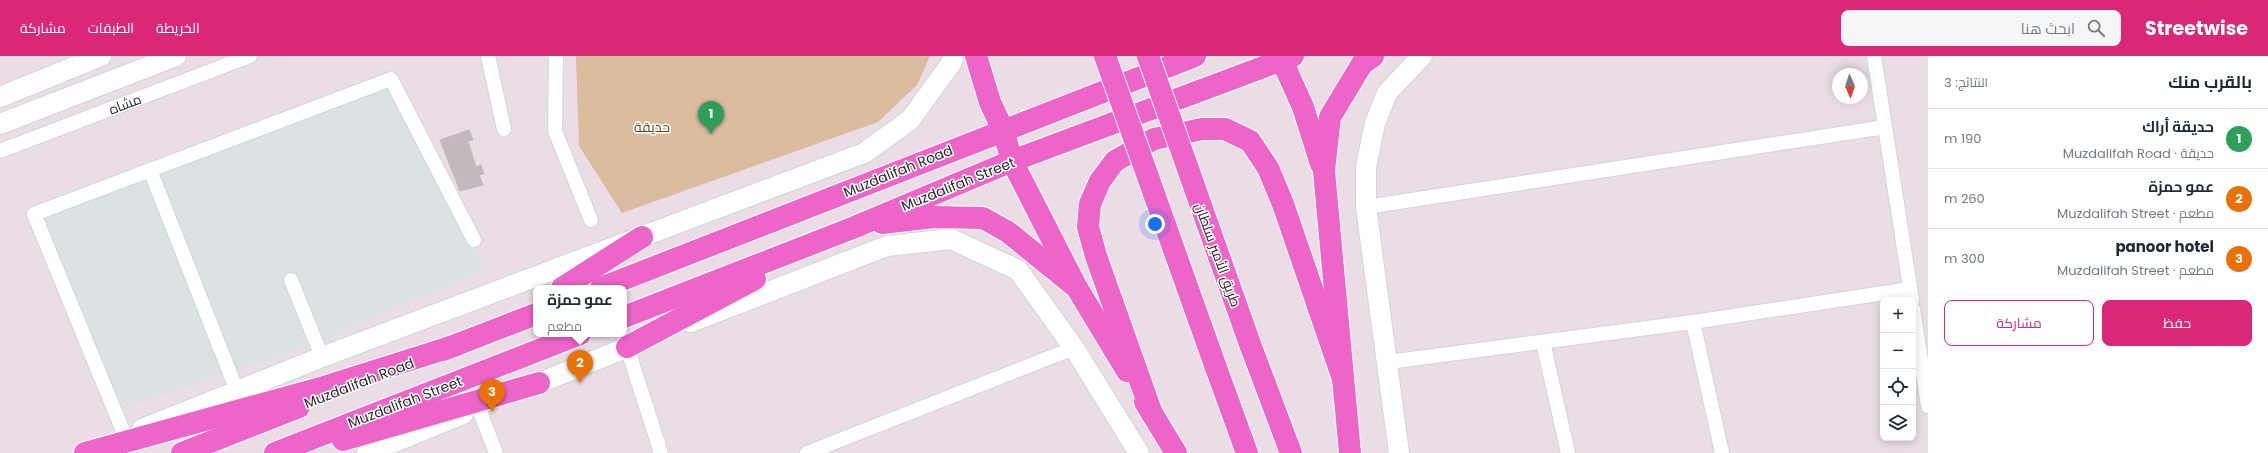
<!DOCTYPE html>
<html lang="ar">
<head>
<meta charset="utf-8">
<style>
	:root { --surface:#fff; --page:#f6f6f7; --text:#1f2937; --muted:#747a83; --line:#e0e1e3; --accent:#db2777 }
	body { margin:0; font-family:Poppins,Cairo,sans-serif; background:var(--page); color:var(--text); direction:rtl }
	.controls { position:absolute; right:12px; bottom:12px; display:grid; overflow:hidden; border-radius:8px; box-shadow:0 2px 10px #0003 }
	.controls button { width:36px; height:36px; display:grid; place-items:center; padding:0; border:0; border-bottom:1px solid var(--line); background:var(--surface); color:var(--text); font:20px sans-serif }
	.compass { position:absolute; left:1832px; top:12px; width:36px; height:36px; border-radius:50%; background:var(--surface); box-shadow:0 2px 10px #0003; rotate:177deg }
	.you { position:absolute; left:1155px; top:168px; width:14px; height:14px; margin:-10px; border:3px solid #fff; border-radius:50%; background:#1a73e8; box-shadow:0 0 0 6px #1a73e833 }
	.badge { display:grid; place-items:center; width:26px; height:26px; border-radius:50%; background:var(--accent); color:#fff; font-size:13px; font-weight:700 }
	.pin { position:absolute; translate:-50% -33px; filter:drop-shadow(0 1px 2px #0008) }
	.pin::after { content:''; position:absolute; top:21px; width:14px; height:12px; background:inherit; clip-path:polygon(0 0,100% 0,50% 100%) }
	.popup { position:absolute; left:533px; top:229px; width:94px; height:52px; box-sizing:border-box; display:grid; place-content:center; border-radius:8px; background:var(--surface); filter:drop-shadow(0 1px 3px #0005); font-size:13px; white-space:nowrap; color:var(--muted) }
	.popup b { font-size:15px; color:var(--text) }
	.popup::after { content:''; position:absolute; left:50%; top:100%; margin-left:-8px; border:8px solid transparent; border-top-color:var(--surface) }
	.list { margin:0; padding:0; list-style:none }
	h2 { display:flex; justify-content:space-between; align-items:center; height:52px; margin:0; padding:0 16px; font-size:17px }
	h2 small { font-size:13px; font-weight:400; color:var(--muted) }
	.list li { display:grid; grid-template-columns:26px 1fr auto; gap:12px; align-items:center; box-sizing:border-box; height:60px; padding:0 16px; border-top:1px solid var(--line) }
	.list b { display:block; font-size:15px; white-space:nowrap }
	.list p { margin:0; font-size:13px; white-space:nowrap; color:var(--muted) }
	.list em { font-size:13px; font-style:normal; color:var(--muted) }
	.actions { display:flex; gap:8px; padding:12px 16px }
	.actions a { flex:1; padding:9px 0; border:1px solid var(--accent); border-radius:8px; text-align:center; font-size:14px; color:var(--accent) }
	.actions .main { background:var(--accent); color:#fff }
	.icon { flex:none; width:22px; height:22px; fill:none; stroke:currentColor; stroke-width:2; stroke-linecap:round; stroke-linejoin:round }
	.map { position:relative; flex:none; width:1928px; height:397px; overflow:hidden; direction:ltr }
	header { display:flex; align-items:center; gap:24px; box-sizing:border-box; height:56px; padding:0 20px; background:var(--accent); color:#fff }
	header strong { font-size:19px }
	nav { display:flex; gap:22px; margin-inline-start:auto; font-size:14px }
	.search { width:280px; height:36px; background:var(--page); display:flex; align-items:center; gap:10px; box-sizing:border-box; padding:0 14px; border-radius:8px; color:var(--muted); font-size:15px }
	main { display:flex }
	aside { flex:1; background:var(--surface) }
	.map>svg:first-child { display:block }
</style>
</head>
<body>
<header>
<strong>Streetwise</strong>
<div class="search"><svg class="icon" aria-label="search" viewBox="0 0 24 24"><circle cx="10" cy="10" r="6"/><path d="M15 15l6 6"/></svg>ابحث هنا</div>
<nav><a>الخريطة</a><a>الطبقات</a><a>مشاركة</a></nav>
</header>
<main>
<aside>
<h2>بالقرب منك<small>النتائج: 3</small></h2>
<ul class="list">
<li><span class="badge" style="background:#2e9e5b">1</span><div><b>حديقة أراك</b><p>حديقة · Muzdalifah Road</p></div><em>190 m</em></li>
<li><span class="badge" style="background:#e8710a">2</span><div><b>عمو حمزة</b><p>مطعم · Muzdalifah Street</p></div><em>260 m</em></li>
<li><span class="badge" style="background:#e8710a">3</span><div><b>panoor hotel</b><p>مطعم · Muzdalifah Street</p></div><em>300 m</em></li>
</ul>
<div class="actions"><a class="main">حفظ</a><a>مشاركة</a></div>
</aside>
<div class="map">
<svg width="1928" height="397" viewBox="0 0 1928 397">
	<rect width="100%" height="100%" fill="#eadde5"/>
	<!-- industrial -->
	<path fill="#dce2e3" d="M 391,23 L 486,213 L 317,288 L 114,355 L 34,158 Z"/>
	<!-- green -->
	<path fill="#dbbc9f" d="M 576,0 L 930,0 L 917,29 L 878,66 L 622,157 L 579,90 Z"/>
	<!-- building -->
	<path fill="#c2b9bd" stroke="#c5b7be" d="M 469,74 L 473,84 L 468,85 L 476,111 L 481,109 L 484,118 L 479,119 L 483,129 L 460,135 L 440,84 Z"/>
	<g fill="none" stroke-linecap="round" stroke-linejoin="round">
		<defs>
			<g id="street">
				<path d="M 488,0 L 504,73"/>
				<path d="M 556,0 L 555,75 L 591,164"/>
				<path d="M 1874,0 L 1912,244"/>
				<path d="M 0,95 L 250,0"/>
				<path d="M 150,114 L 237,335"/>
				<path d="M 1366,151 L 1885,71"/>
				<path d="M 291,224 L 322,301"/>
				<path d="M 1913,253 L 1928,350"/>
				<path d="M 1693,266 L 1722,397"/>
				<path d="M 1543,286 L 1568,397"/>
				<path d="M 627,291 L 661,397"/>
				<path d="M 1388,306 L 1693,266 L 1910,233"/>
				<path d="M 478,351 L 496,397"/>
				<path d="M 125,380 L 34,158 L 391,23 L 474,184"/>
				<path d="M 807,397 L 1074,292"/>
			</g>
			<g id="secondary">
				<path d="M 0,41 L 101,0"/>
				<path d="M 0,68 L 176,0"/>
				<path d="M 691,266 L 887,190 L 951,183 L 1018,214 L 1074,292 L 1139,397"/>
				<path d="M 524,333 L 643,285"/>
				<path d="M 142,373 L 322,301 L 864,97 L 910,64 L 952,6 L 953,0"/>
				<path d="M 367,397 L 463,358"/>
				<path d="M 1399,397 L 1366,151 L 1366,111 L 1375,67 L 1387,37 L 1422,0"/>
			</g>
			<g id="highway">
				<path d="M 976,0 L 990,46 L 1003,74 L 1012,105 L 1077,232 L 1127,315"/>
				<path d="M 1280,0 L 1303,51 L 1321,108"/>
				<path d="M 882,167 L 934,161 L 983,162 L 1008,176 L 1077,232"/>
				<path d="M 562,232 L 642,181"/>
				<path d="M 601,232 L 1195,0"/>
				<path d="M 624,261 L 855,171 L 1012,105 L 1293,0"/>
				<path d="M 1250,288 L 1291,397"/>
				<path d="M 627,291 L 755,223"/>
				<path d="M 443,294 L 536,258"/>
				<path d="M 1215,309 L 1247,397"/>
				<path d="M 1145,346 L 1176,397"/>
				<path d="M 1152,358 L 1096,200 L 1088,171 L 1090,148 L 1100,125 L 1115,105 L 1154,83 L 1202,73 L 1225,73 L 1250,85 L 1268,112 L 1283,148 L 1343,323"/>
				<path d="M 343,384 L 539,327"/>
				<path d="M 85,397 L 324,331 L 457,289"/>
				<path d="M 182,397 L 299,351"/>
				<path d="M 275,397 L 580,278"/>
				<path d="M 1350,397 L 1324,115 L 1330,61 L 1362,8 L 1373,0"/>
			</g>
		</defs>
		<!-- street casing -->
		<use href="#street" stroke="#cbd9d4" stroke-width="16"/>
		<!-- secondary casing -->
		<use href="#secondary" stroke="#cbd9d4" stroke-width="22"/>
		<!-- highway casing -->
		<use href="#highway" stroke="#fff" stroke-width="24"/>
		<!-- street -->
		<use href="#street" stroke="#fff" stroke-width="14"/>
		<!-- secondary -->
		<use href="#secondary" stroke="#fff" stroke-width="20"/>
		<!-- highway -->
		<use href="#highway" stroke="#ed65c9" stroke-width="22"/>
		<defs>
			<g id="highway-bridge">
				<path d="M 1105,0 L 1215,309"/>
				<path d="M 1148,0 L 1250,288"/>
			</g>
		</defs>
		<!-- highway-bridge casing -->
		<use href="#highway-bridge" stroke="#fff" stroke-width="24" stroke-linecap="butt"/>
		<!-- highway-bridge -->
		<use href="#highway-bridge" stroke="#ed65c9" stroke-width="22"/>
	</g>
	<g text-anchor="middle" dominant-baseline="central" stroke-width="3" stroke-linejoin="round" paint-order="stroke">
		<!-- street labels -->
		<g font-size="14" fill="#292929" stroke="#fff">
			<text transform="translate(125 48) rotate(-21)">مشاه</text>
			<text transform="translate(898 115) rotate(-22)">Muzdalifah Road</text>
			<text transform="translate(958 128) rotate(-22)">Muzdalifah Street</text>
			<text transform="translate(1218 199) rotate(70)">طريق الأمير سلطان</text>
			<text transform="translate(359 327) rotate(-21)">Muzdalifah Road</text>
			<text transform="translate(405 346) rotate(-21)">Muzdalifah Street</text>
		</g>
		<!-- park labels -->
		<g font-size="14" fill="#5e4721" stroke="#fff">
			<text x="652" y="71">حديقة</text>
		</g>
	</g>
</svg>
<div class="controls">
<button>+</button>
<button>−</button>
<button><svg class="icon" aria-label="locate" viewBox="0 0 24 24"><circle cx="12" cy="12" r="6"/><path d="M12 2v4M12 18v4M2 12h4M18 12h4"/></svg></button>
<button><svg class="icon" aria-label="layers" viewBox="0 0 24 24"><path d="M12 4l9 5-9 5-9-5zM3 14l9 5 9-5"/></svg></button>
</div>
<svg class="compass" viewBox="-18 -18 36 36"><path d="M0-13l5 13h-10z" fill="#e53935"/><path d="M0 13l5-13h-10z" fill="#747a83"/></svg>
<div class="you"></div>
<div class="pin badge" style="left:711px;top:78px;background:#2e9e5b">1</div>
<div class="pin badge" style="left:580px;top:327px;background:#e8710a">2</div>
<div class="popup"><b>عمو حمزة</b>مطعم</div>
<div class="pin badge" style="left:492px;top:356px;background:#e8710a">3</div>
</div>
</main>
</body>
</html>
